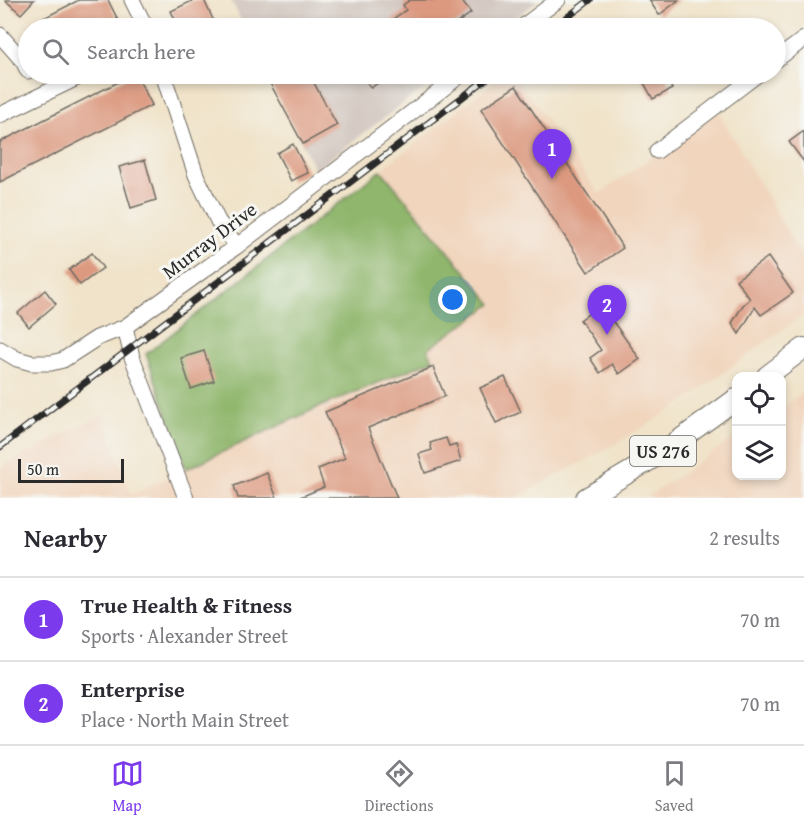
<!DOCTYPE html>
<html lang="en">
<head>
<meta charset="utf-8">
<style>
	:root { --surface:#fff; --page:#f7f7f7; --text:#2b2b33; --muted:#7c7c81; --line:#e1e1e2; --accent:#7c3aed }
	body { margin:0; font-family:"Gentium Book Plus",serif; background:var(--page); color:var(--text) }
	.controls { position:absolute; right:18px; bottom:18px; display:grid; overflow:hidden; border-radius:12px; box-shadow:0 3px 9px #0003 }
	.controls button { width:54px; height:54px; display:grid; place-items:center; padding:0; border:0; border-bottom:2px solid var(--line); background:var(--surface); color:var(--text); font:30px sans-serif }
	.scale { position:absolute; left:18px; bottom:15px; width:106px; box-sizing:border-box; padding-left:6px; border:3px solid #2b2b2b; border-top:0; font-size:16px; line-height:21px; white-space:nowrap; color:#2b2b2b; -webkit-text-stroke:4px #f6f6f2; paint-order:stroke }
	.you { position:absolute; left:453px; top:300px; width:21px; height:21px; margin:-15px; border:4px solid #fff; border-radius:50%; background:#1a73e8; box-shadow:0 0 0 9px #1a73e833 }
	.badge { display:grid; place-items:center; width:39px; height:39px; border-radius:50%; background:var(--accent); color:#fff; font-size:20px; font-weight:700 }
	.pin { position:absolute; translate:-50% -50px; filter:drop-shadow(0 2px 3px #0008) }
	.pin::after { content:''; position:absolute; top:32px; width:21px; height:18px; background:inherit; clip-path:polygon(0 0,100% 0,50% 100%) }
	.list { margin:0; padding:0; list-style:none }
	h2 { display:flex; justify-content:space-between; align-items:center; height:78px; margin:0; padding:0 24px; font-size:26px }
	h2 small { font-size:20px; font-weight:400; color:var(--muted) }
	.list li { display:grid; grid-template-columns:39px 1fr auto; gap:18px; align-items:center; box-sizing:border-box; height:84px; padding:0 24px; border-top:2px solid var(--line) }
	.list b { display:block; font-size:22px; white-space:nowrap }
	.list p { margin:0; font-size:20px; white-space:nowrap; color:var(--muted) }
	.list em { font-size:20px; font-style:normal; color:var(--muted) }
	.icon { flex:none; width:33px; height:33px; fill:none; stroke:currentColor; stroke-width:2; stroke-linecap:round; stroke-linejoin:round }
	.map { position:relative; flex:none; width:804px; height:498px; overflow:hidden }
	.search { position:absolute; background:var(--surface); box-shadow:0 3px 9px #0003; left:18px; right:18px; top:18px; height:66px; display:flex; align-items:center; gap:15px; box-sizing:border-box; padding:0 21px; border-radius:33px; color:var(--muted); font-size:22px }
	.sheet { height:246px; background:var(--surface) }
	nav { display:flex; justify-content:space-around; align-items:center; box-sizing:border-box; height:84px; border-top:2px solid var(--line); background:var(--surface); font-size:16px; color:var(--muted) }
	nav a { display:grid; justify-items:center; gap:3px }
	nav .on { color:var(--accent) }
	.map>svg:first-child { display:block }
</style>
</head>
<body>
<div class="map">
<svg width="804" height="498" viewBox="0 0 804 498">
	<rect width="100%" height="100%" fill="#f6f6f2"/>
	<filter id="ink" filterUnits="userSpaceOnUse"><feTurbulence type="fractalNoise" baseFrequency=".0167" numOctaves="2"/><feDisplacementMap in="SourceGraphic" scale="12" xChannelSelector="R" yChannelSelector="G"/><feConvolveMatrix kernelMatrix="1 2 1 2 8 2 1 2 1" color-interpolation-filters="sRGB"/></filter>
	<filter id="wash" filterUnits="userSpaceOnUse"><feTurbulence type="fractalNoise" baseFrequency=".008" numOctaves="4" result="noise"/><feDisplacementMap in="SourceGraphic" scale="24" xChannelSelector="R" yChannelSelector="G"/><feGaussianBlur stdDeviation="1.35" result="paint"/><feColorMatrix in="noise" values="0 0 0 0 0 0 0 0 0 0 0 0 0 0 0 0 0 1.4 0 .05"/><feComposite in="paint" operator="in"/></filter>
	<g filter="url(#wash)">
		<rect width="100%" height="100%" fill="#f0e3c9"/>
		<!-- built -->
		<g fill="#f1d5bd">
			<path d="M 504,74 L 514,74 L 599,194 L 718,111 L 804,261 L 804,314 L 678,406 L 607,449 L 515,498 L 0,498 L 0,468 L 53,439 L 103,415 L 131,495 L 319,407 L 433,360 L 427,349 L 492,304 L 381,170 Z"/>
			<path d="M 804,392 L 804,498 L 646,498 L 736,437 L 736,476 L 782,476 L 782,407 Z"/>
		</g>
		<!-- industrial -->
		<g fill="#cec1ba">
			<path d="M 231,0 L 539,0 L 502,28 L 245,28 Z"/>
			<path d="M 267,74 L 442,74 L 315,170 Z"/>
		</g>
		<!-- forest -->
		<path fill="#8fb66c" stroke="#5d704c" stroke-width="1.5" d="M 381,170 L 492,304 L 428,349 L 433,360 L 319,407 L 186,469 L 146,354 Z"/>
		<g id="blocks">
			<!-- building -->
			<g fill="#dc997f">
				<path d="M 5,0 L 34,0 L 21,14 Z"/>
				<path d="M 79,0 L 108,0 L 118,20 L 100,28 L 45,28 L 40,20 Z"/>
				<path d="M 194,0 L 204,0 L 217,28 L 179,28 L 171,11 Z"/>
				<path d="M 410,0 L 461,0 L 471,13 L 450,28 L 380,28 L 406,10 L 403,5 Z"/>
				<path d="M 649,0 L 679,0 L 659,15 Z"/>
				<path d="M 134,74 L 136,74 L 152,105 L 0,182 L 0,142 Z"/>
				<path d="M 265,74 L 309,74 L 337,125 L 303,144 Z"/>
				<path d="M 361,74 L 390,74 L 371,88 Z"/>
				<path d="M 639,74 L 664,74 L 672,89 L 653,99 Z"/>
				<path d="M 516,86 L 623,248 L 588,272 L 481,109 Z"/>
				<path d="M 804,131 L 804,162 L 789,142 Z"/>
				<path d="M 293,144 L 308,173 L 291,181 L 277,153 Z"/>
				<path d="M 145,160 L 156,200 L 131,208 L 119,167 Z"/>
				<path d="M 92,253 L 103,268 L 80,285 L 69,270 Z"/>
				<path d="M 768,257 L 793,293 L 761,315 L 755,307 L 739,334 L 732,323 L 743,305 L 750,299 L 736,280 Z"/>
				<path d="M 45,290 L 56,304 L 29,327 L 18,313 Z"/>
				<path d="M 601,305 L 640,359 L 619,374 L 612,364 L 600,373 L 590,358 L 601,350 L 580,320 Z"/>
				<path d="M 204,351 L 214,381 L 191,389 L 181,358 Z"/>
				<path d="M 433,367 L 445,396 L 368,428 L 397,498 L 298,498 L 324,487 L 318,469 L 345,458 L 325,412 Z"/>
				<path d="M 505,377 L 521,412 L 496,423 L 480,388 Z"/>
				<path d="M 446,438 L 449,446 L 456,444 L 461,461 L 425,473 L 419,454 L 432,450 L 430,443 Z"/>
				<path d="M 267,473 L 277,498 L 238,498 L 234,486 Z"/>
			</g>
		</g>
	</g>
	<g filter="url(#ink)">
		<use href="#blocks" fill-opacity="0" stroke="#706b62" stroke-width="1.5"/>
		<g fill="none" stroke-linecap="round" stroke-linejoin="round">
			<defs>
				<g id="minor">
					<path d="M 132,0 L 146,28"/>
					<path d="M 521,28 L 558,0"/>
					<path d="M 0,35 L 23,61 L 28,71"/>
					<path d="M 776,60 L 804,39"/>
					<path d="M 163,74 L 196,175 L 218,221 L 237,246"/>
					<path d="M 0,115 L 85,74"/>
					<path d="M 657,151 L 758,74"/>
					<path d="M 125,327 L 132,357 L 186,498"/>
					<path d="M 0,349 L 17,359 L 32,363 L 51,363 L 63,360 L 97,338 L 125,327 L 237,246 L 462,74"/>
				</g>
				<g id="major">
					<path d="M 767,376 L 804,348"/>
					<path d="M 586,498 L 660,454 L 736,399"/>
				</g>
			</defs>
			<!-- minor casing -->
			<use href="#minor" stroke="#706b62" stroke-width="17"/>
			<!-- major casing -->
			<use href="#major" stroke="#706b62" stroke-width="22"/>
			<!-- minor -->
			<use href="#minor" stroke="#fff" stroke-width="15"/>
			<!-- major -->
			<use href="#major" stroke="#fff" stroke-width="20"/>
			<defs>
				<g id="rail">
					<path d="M 553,28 L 590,0"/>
					<path d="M 0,447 L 493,74"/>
				</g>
			</defs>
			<!-- rail casing -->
			<use href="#rail" stroke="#2b2b2b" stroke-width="7"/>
			<!-- rail -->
			<use href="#rail" stroke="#f6f6f2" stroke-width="4.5" stroke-dasharray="14" stroke-linecap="butt"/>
		</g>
	</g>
	<g text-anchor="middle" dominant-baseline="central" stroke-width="6" stroke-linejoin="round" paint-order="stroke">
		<!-- shield labels -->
		<rect fill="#f6f6f2" stroke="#686867" stroke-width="1.5" x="630" y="436" width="66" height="30" rx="4.5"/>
		<g font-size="18" font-weight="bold" fill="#2b2b2b">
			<text x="663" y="451">US 276</text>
		</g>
		<!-- street labels -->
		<g font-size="20" fill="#2b2b2b" stroke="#f6f6f2">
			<text transform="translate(209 240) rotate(-37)">Murray Drive</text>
		</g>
	</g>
</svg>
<div class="controls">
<button><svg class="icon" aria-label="locate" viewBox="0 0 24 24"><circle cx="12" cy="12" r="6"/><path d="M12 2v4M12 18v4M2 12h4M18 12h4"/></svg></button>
<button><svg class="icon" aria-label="layers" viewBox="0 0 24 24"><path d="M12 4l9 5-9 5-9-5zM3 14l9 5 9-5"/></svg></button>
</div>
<div class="scale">50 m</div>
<div class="you"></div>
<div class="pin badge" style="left:552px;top:179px">1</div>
<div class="pin badge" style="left:607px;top:335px">2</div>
<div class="search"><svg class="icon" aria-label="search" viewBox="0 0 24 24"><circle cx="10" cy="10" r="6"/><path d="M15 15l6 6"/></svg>Search here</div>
</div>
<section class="sheet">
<h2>Nearby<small>2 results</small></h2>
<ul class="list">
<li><span class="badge">1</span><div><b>True Health &amp; Fitness</b><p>Sports · Alexander Street</p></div><em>70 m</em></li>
<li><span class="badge">2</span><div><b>Enterprise</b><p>Place · North Main Street</p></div><em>70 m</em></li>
</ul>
</section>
<nav>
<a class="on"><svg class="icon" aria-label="map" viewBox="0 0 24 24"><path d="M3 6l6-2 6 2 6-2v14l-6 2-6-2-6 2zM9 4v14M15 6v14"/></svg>Map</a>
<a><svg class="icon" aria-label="directions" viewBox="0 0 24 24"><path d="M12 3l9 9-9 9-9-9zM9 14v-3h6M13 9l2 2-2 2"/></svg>Directions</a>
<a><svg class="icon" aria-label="saved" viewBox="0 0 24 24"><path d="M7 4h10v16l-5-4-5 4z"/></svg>Saved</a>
</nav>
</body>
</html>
